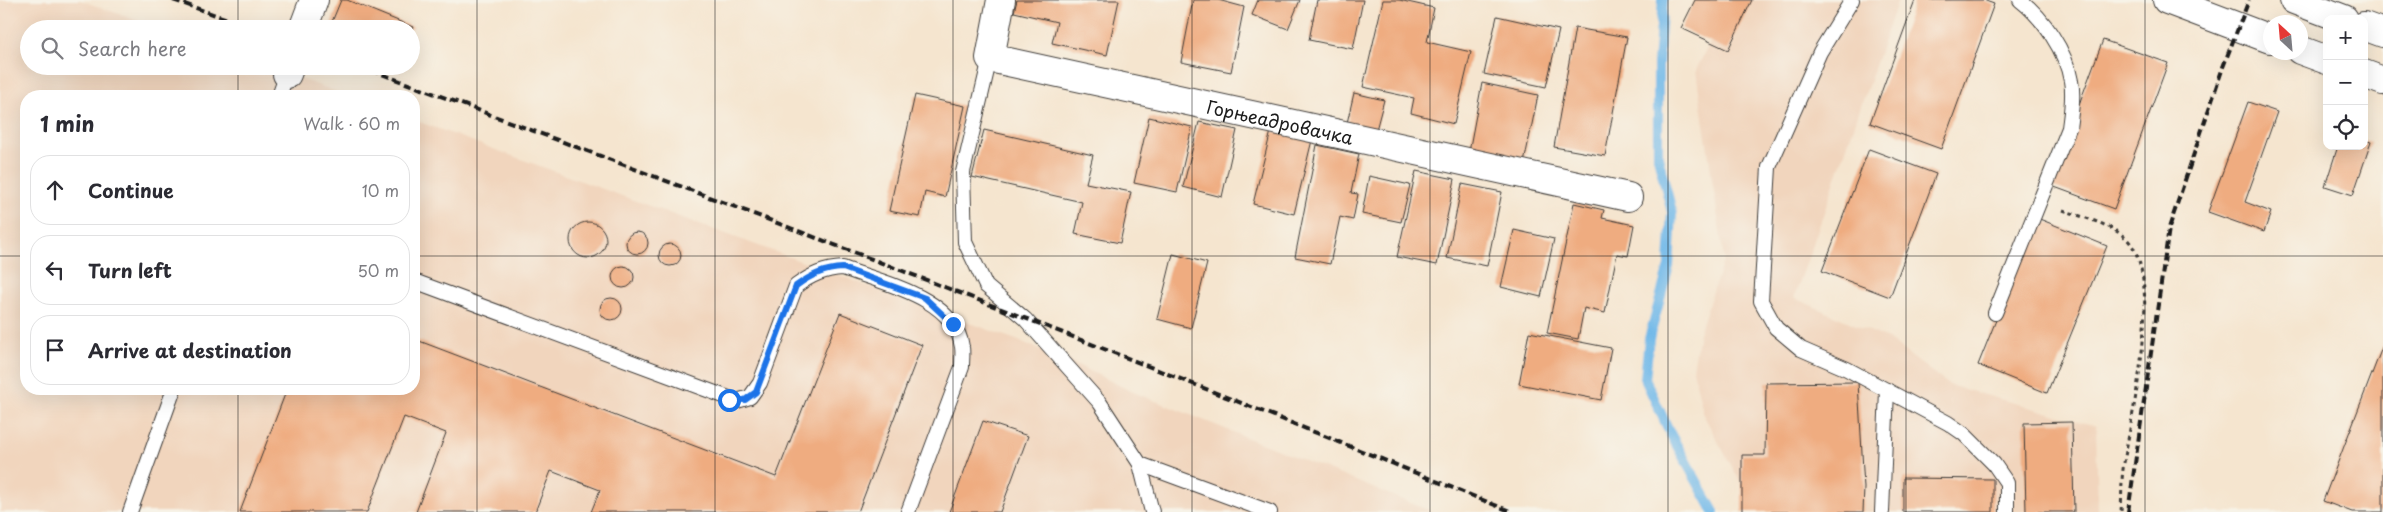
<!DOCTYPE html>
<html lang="en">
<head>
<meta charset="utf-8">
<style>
	:root { --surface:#fff; --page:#f7f7f7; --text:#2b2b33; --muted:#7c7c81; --line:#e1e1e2 }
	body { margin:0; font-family:"Playpen Sans",sans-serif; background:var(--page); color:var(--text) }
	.controls { position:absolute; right:15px; top:15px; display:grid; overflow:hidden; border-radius:10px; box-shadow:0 5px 20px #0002 }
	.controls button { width:45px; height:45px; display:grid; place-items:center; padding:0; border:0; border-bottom:1px solid var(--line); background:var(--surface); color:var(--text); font:25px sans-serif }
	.compass { position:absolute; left:2263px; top:15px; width:45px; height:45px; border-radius:50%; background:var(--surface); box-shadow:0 5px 20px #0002; rotate:334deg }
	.stop { position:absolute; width:15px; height:15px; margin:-11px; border:4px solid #1a73e8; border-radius:50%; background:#fff }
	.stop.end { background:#1a73e8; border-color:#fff; box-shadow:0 1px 5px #0008 }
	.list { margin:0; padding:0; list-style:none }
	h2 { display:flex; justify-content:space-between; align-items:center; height:65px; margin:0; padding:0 20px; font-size:21px }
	h2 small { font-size:16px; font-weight:400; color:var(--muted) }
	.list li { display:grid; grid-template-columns:32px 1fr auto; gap:15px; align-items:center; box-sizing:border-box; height:70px; margin:0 10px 10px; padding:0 10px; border:1px solid var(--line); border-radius:20px }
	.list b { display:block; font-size:19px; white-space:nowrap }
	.list em { font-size:16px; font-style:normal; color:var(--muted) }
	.icon { flex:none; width:28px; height:28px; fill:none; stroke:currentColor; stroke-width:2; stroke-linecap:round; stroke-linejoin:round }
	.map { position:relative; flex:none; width:2383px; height:512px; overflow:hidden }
	.search { position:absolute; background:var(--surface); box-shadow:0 5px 20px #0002; left:20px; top:20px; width:400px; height:55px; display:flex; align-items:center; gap:12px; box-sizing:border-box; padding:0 18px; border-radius:28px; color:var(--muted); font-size:19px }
	.panel { position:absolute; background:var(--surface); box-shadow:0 5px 20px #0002; left:20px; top:90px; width:400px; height:305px; border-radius:20px }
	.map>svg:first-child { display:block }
</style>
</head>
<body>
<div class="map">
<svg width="2383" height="512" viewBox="0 0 2383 512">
	<rect width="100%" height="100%" fill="#f7f3e8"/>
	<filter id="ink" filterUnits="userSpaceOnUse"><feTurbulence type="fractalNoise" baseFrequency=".02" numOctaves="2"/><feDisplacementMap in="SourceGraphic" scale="10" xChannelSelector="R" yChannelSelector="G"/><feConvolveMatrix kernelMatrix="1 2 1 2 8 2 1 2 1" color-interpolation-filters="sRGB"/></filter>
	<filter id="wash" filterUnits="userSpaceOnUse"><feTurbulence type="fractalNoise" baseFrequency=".0096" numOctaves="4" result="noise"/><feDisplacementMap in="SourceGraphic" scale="20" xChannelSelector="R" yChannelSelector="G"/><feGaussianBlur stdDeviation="1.12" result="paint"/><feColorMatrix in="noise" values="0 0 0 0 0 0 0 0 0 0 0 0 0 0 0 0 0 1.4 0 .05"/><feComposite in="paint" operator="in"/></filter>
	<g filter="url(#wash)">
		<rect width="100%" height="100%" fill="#f5e5cf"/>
		<!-- built -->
		<g fill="#f1d5bd">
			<path d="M 0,0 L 80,0 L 160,29 L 29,29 L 29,66 L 265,66 L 348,96 L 26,96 L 26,389 L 414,389 L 414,120 L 1057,355 L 1133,392 L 1433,512 L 0,512 Z"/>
			<path d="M 1732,0 L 1898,0 L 1794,298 L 1888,339 L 1949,385 L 2096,426 L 2098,512 L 1755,512 L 1752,503 L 1704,416 L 1693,370 L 1699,333 L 1724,259 L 1696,70 Z"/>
		</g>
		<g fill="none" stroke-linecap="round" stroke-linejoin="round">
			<!-- stream -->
			<path stroke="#72b9e9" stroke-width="10" d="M 1663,0 L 1658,64 L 1658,157 L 1672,212 L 1669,266 L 1649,339 L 1645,379 L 1671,435 L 1714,512"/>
		</g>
		<g id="blocks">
			<!-- building -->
			<g fill="#efac80">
				<path d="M 341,0 L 347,0 L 413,27 L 412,29 L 329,29 Z"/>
				<path d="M 1017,0 L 1119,0 L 1107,55 L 1052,43 L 1057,22 L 1014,12 Z"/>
				<path d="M 1193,0 L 1218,0 L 1244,7 L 1231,72 L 1181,62 Z"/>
				<path d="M 1258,0 L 1300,0 L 1288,29 L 1252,15 Z"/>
				<path d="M 1317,0 L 1363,0 L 1353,49 L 1309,40 Z"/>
				<path d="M 1383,0 L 1399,0 L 1434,8 L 1427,42 L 1471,52 L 1454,124 L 1411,113 L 1414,98 L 1363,87 Z"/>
				<path d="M 1695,0 L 1752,0 L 1728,50 L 1681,28 Z"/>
				<path d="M 1915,0 L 1983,0 L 1994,4 L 1941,149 L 1870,123 Z"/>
				<path d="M 1497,16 L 1559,30 L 1546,87 L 1484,74 Z"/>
				<path d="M 1575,28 L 1627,37 L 1605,156 L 1554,147 Z"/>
				<path d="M 2103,40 L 2168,63 L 2114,209 L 2049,185 Z"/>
				<path d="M 1482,83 L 1538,95 L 1524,163 L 1469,152 Z"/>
				<path d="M 1354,93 L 1384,100 L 1376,130 L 1347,123 Z"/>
				<path d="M 915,95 L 965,106 L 945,197 L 925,192 L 920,217 L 889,211 Z"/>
				<path d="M 2248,102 L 2277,112 L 2245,202 L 2271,212 L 2264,232 L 2208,212 Z"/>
				<path d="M 1149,117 L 1192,127 L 1177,192 L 1134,183 Z"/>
				<path d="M 1199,122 L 1237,130 L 1222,197 L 1183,187 Z"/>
				<path d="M 984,130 L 1093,155 L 1086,183 L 1131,192 L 1120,243 L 1075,234 L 1082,202 L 972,177 Z"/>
				<path d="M 1271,131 L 1312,140 L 1294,214 L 1253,204 Z"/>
				<path d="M 2364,140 L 2371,142 L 2353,195 L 2325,186 L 2338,146 L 2364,146 Z"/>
				<path d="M 1317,145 L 1359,154 L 1351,193 L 1358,194 L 1353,220 L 1340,217 L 1330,264 L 1295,257 Z"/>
				<path d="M 1869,149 L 1936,174 L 1890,297 L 1822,271 Z"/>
				<path d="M 1416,171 L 1455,179 L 1437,265 L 1397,257 Z"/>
				<path d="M 1369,176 L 1410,185 L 1401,222 L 1362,214 Z"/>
				<path d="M 1462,184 L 1502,192 L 1487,266 L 1447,258 Z"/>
				<path d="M 1574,203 L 1604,210 L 1602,218 L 1634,225 L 1628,256 L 1617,254 L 1605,313 L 1584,308 L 1578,339 L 1547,333 Z"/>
				<path d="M 2037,218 L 2107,246 L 2047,393 L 1978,365 Z"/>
				<circle cx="588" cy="240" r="18"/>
				<path d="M 1514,230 L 1554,239 L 1541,297 L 1501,287 Z"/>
				<circle cx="637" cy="243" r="11"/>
				<circle cx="670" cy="255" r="11"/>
				<path d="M 1173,254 L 1207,263 L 1191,328 L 1157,319 Z"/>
				<circle cx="623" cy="277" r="11"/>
				<circle cx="611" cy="309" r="11"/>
				<path d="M 840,313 L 922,345 L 858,512 L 591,512 L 600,490 L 551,471 L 535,512 L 416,512 L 446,433 L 404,417 L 367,512 L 240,512 L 287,389 L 414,389 L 414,339 L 776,477 Z"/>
				<path d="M 1529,332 L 1611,348 L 1601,400 L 1519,384 Z"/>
				<path d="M 2383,345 L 2383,512 L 2352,512 L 2323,501 Z"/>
				<path d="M 1858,382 L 1864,488 L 1863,512 L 1742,512 L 1742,455 L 1765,455 L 1766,383 Z"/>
				<path d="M 983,421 L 1028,436 L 1000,512 L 949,512 Z"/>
				<path d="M 2072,422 L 2074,512 L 2026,512 L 2024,423 Z"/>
				<path d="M 1903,478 L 1993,479 L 1993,512 L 1903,512 Z"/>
			</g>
		</g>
	</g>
	<g filter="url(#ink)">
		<use href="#blocks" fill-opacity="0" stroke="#3d3a37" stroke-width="1"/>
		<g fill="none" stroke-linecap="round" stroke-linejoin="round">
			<defs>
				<g id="lane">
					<path d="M 1852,0 L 1820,52 L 1769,167 L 1761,301 L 1776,328 L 1801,349 L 1847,369 L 1948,423 L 1964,434 L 1994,464 L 2007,483 L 2007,512"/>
					<path d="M 990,58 L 963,172 L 965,242 L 986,286 L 1025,319 L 1100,403 L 1140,464 L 1152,512"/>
					<path d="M 279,96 L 287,74"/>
					<path d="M 414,281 L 737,401 L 750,397 L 760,383 L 796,286 C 811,275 824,269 843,268 C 882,283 955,297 962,347 C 963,353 962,360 962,367 L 908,512"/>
					<path d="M 1995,313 L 2069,128 C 2071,112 2074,96 2071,81 C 2066,51 2043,18 2020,0"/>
					<path d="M 1140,464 L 1270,512"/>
					<path d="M 130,512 L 174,389"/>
					<path d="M 1882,512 L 1887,390"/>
				</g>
				<g id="street">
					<path id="s1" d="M 1001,0 L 990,58 L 1628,197"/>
					<path d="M 303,29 L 314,0"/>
					<path d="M 287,74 L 290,66"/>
				</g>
				<g id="secondary">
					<path d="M 2167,0 L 2270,39"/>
					<path d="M 2294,0 L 2344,19"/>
					<path d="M 2364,26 L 2383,33"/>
					<path d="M 2300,50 L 2327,60"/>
					<path d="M 2364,74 L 2383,81"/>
				</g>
			</defs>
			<!-- lane casing -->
			<use href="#lane" stroke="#3d3a37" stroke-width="16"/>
			<!-- street casing -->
			<use href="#street" stroke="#3d3a37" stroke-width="30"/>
			<!-- secondary casing -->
			<use href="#secondary" stroke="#3d3a37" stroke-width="30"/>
			<!-- path -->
			<path stroke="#3d3a37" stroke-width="3" stroke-dasharray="4 4" stroke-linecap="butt" d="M 2063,210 C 2082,217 2106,223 2122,235 C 2168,267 2131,415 2124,463 C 2121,479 2122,496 2121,512"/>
			<!-- lane -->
			<use href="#lane" stroke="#fff" stroke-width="14"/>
			<!-- street -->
			<use href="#street" stroke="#fff" stroke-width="28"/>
			<!-- secondary -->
			<use href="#secondary" stroke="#fff" stroke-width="28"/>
			<!-- rail -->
			<g stroke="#1c1c1c" stroke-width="4" stroke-dasharray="8 4" stroke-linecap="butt">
				<path d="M 173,0 L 256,29"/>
				<path d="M 360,66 C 746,210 1131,356 1512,512"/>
				<path d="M 2128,512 L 2169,228 L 2223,67 L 2249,0"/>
			</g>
		</g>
	</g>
	<g fill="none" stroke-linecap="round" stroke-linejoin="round" filter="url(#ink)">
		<!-- route -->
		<path stroke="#1a73e8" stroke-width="6" d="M 729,400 L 745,400 L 756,392 L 796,286 C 811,275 824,269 843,268 L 925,298 L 953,324"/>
	</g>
	<!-- grid -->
	<path fill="none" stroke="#1c1c1c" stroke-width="1" stroke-opacity="0.55" d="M 238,0 L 238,29M 477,0 L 477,512M 715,0 L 715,512M 953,0 L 953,512M 1192,0 L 1192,512M 1430,0 L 1430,512M 1668,0 L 1668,512M 1906,0 L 1906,512M 2145,0 L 2145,512M 238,66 L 238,96M 0,256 L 26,256M 414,256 L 2383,256M 238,389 L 238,512"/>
	<g text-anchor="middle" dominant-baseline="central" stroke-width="5" stroke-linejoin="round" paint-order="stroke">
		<!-- street labels -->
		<g font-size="18" fill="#1c1c1c" stroke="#f7f3e8">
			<text stroke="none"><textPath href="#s1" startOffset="356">Горњеадровачка</textPath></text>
		</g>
	</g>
</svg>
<div class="controls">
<button>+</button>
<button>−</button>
<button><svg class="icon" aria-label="locate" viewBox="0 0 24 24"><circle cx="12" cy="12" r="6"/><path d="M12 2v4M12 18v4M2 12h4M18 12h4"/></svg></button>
</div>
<svg class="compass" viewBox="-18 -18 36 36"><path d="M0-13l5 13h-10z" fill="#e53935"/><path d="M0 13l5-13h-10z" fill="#7c7c81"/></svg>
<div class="stop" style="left:729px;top:400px"></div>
<div class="stop end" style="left:953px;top:324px"></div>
<div class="search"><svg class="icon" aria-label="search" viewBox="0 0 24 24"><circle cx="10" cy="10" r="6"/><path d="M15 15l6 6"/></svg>Search here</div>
<section class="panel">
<h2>1 min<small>Walk · 60 m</small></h2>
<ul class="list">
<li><svg class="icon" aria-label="ahead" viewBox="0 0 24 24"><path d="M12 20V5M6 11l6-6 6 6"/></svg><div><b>Continue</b></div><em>10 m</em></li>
<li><svg class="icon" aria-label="left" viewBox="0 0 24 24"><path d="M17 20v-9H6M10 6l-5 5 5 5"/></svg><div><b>Turn left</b></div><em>50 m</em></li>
<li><svg class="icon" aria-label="arrive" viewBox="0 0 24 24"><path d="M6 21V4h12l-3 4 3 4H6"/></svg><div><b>Arrive at destination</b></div></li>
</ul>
</section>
</div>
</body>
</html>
